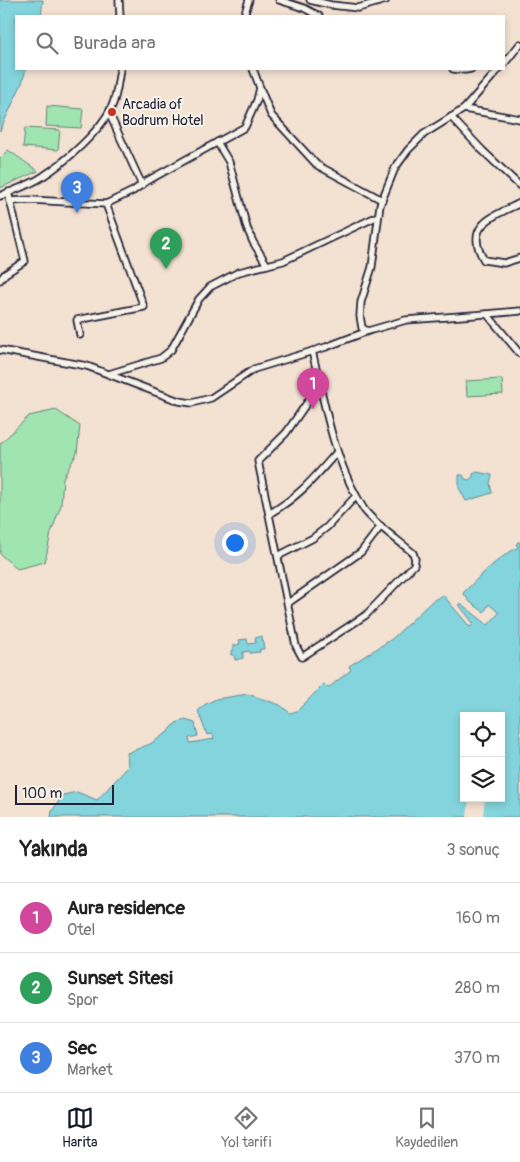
<!DOCTYPE html>
<html lang="tr">
<head>
<meta charset="utf-8">
<style>
	:root { --surface:#fff; --page:#f6f6f6; --text:#222; --muted:#767676; --line:#e0e0e0; --accent:#111827 }
	body { margin:0; font-family:Pangolin,sans-serif; background:var(--page); color:var(--text) }
	.controls { position:absolute; right:15px; bottom:15px; display:grid; overflow:hidden; border-radius:0px; box-shadow:0 2px 8px #0003 }
	.controls button { width:45px; height:45px; display:grid; place-items:center; padding:0; border:0; border-bottom:1px solid var(--line); background:var(--surface); color:var(--text); font:25px sans-serif }
	.scale { position:absolute; left:15px; bottom:12px; width:99px; box-sizing:border-box; padding-left:5px; border:2px solid #22223b; border-top:0; font-size:14px; line-height:18px; white-space:nowrap; color:#22223b; -webkit-text-stroke:4px #f7f3e8; paint-order:stroke }
	.you { position:absolute; left:234px; top:542px; width:18px; height:18px; margin:-12px; border:4px solid #fff; border-radius:50%; background:#1a73e8; box-shadow:0 0 0 8px #1a73e833 }
	.badge { display:grid; place-items:center; width:32px; height:32px; border-radius:50%; background:var(--accent); color:#fff; font-size:16px; font-weight:700 }
	.pin { position:absolute; translate:-50% -41px; filter:drop-shadow(0 1px 2px #0008) }
	.pin::after { content:''; position:absolute; top:26px; width:18px; height:15px; background:inherit; clip-path:polygon(0 0,100% 0,50% 100%) }
	.list { margin:0; padding:0; list-style:none }
	h2 { display:flex; justify-content:space-between; align-items:center; height:65px; margin:0; padding:0 20px; font-size:21px }
	h2 small { font-size:16px; font-weight:400; color:var(--muted) }
	.list li { display:grid; grid-template-columns:32px 1fr auto; gap:15px; align-items:center; box-sizing:border-box; height:70px; padding:0 20px; border-top:1px solid var(--line) }
	.list b { display:block; font-size:19px; white-space:nowrap }
	.list p { margin:0; font-size:16px; white-space:nowrap; color:var(--muted) }
	.list em { font-size:16px; font-style:normal; color:var(--muted) }
	.icon { flex:none; width:28px; height:28px; fill:none; stroke:currentColor; stroke-width:2; stroke-linecap:round; stroke-linejoin:round }
	.map { position:relative; flex:none; width:520px; height:817px; overflow:hidden }
	.search { position:absolute; background:var(--surface); box-shadow:0 2px 8px #0003; left:15px; right:15px; top:15px; height:55px; display:flex; align-items:center; gap:12px; box-sizing:border-box; padding:0 18px; border-radius:0px; color:var(--muted); font-size:19px }
	.sheet { height:275px; background:var(--surface) }
	nav { display:flex; justify-content:space-around; align-items:center; box-sizing:border-box; height:70px; border-top:1px solid var(--line); background:var(--surface); font-size:14px; color:var(--muted) }
	nav a { display:grid; justify-items:center; gap:2px }
	nav .on { color:var(--accent) }
	.map>svg:first-child { display:block }
</style>
</head>
<body>
<div class="map">
<svg width="520" height="817" viewBox="0 0 520 817">
	<rect width="100%" height="100%" fill="#f3e1d1"/>
	<filter id="ink" filterUnits="userSpaceOnUse"><feTurbulence type="fractalNoise" baseFrequency=".02" numOctaves="2"/><feDisplacementMap in="SourceGraphic" scale="10" xChannelSelector="R" yChannelSelector="G"/><feConvolveMatrix kernelMatrix="1 2 1 2 8 2 1 2 1" color-interpolation-filters="sRGB"/></filter>
	<g filter="url(#ink)">
		<!-- green -->
		<g fill="#a0e5b1" stroke="#618476">
			<path d="M 47,106 L 83,109 L 81,128 L 46,126 Z"/>
			<path d="M 25,128 L 60,130 L 58,150 L 23,147 Z"/>
			<path d="M 8,150 L 38,171 L 0,188 L 0,158 Z"/>
			<path d="M 502,379 L 503,394 L 467,396 L 466,381 Z"/>
			<path d="M 56,410 L 80,426 L 77,453 L 63,478 L 61,505 L 51,533 L 45,562 L 17,569 L 0,554 L 0,444 L 29,416 Z"/>
		</g>
		<!-- water -->
		<g fill="#83d4dc" stroke="#5c8d9c" fill-rule="evenodd">
			<path d="M 0,0 L 43,0 L 41,16 L 16,16 L 16,69 L 26,69 L 22,83 L 0,131 Z"/>
			<path d="M 477,472 L 492,475 L 490,483 L 492,493 L 466,501 L 459,488 L 459,475 L 463,475 L 465,479 L 469,480 L 473,477 L 473,474 Z"/>
			<path d="M 518,542 L 520,542 L 520,817 L 51,817 L 52,811 L 63,795 L 77,792 L 97,800 L 128,767 L 127,753 L 150,744 L 168,732 L 176,723 L 185,720 L 195,723 L 198,736 L 189,738 L 190,743 L 214,739 L 213,734 L 207,735 L 198,711 L 204,705 L 216,699 L 248,694 L 280,705 L 290,713 L 297,711 L 324,684 L 328,688 L 351,670 L 349,666 L 392,639 L 432,601 L 443,595 L 470,627 L 474,624 L 459,605 L 460,603 L 488,625 L 499,613 L 489,604 L 484,612 L 470,602 L 463,593 C 480,576 496,559 518,547 L 516,544 ZM 464,716 L 501,716 L 501,798 L 464,798 Z"/>
			<path d="M 262,636 L 264,649 L 260,649 L 260,652 L 250,653 L 249,651 L 243,652 L 243,658 L 235,660 L 234,655 L 231,655 L 231,651 L 233,651 L 233,646 L 240,644 L 239,640 L 247,639 L 248,644 L 256,643 L 255,638 Z"/>
		</g>
		<!-- pier -->
		<path fill="#f3e1d1" d="M 469,798 L 485,798 L 483,817 L 467,817 Z"/>
		<g fill="none" stroke-linecap="round" stroke-linejoin="round">
			<defs>
				<g id="minor">
					<path d="M 119,0 L 120,16"/>
					<path d="M 279,0 L 304,8 L 319,16"/>
					<path d="M 310,0 L 331,5 L 358,8 L 386,0"/>
					<path d="M 244,16 L 249,0"/>
					<path d="M 504,64 L 520,44"/>
					<path d="M 453,69 L 465,70 L 471,69"/>
					<path d="M 260,88 L 271,115 L 317,165 L 382,200"/>
					<path d="M 464,109 L 520,119"/>
					<path d="M 109,113 L 142,185"/>
					<path d="M 451,117 L 482,150 L 520,186"/>
					<path d="M 217,142 L 229,162 L 247,228 L 253,242 L 267,265"/>
					<path d="M 0,196 C 14,190 30,185 42,177 C 65,162 101,131 112,106 C 117,95 118,81 120,69"/>
					<path d="M 10,201 L 30,200 L 106,204 L 133,191 L 147,181 L 245,127 L 257,100 L 260,88 L 253,69"/>
					<path d="M 520,203 C 493,217 463,225 484,260 L 504,263 L 520,258"/>
					<path d="M 0,280 L 5,274 L 25,261 L 8,192"/>
					<path d="M 487,314 L 520,311"/>
					<path d="M 368,331 L 362,328 L 360,316 L 361,302 L 372,267 L 380,205 L 395,168 L 408,150 L 424,134 L 464,109 L 499,69"/>
					<path d="M 80,335 L 77,320 L 144,307 L 106,204"/>
					<path d="M 0,350 L 87,366 L 179,401 L 192,403 L 211,398 L 254,369 L 326,347 L 368,331 L 406,320 L 487,314 L 520,354"/>
					<path d="M 312,351 C 324,400 332,453 357,497 C 360,502 363,509 367,513 C 380,528 398,540 413,553 L 415,559 L 414,565 L 366,615 L 302,657 L 296,646 L 258,461 L 286,433 L 320,384"/>
					<path d="M 109,374 L 161,358 L 171,350 L 199,299 L 210,287 L 239,272 L 283,261 L 378,216"/>
					<path d="M 269,514 C 300,496 314,478 337,452"/>
					<path d="M 278,556 L 313,538 L 327,527 L 356,496"/>
					<path d="M 288,603 L 361,552 L 381,526"/>
				</g>
			</defs>
			<!-- minor casing -->
			<use href="#minor" stroke="#22223b" stroke-width="9"/>
			<!-- minor -->
			<use href="#minor" stroke="#f7f3e8" stroke-width="5.5"/>
		</g>
	</g>
	<!-- markers -->
	<circle fill="#c8321e" stroke="#f7f3e8" stroke-width="2" cx="112" cy="112" r="5"/>
	<g text-anchor="middle" dominant-baseline="central" stroke-width="4" stroke-linejoin="round" paint-order="stroke">
		<!-- poi labels -->
		<g font-size="14" fill="#22223b" stroke="#f7f3e8" text-anchor="start">
			<text x="122" y="104">Arcadia of<tspan x="122" dy="16">Bodrum Hotel</tspan></text>
		</g>
	</g>
</svg>
<div class="controls">
<button><svg class="icon" aria-label="locate" viewBox="0 0 24 24"><circle cx="12" cy="12" r="6"/><path d="M12 2v4M12 18v4M2 12h4M18 12h4"/></svg></button>
<button><svg class="icon" aria-label="layers" viewBox="0 0 24 24"><path d="M12 4l9 5-9 5-9-5zM3 14l9 5 9-5"/></svg></button>
</div>
<div class="scale">100 m</div>
<div class="you"></div>
<div class="pin badge" style="left:313px;top:409px;background:#d1479c">1</div>
<div class="pin badge" style="left:166px;top:269px;background:#2e9e5b">2</div>
<div class="pin badge" style="left:77px;top:213px;background:#3f7fe0">3</div>
<div class="search"><svg class="icon" aria-label="search" viewBox="0 0 24 24"><circle cx="10" cy="10" r="6"/><path d="M15 15l6 6"/></svg>Burada ara</div>
</div>
<section class="sheet">
<h2>Yakında<small>3 sonuç</small></h2>
<ul class="list">
<li><span class="badge" style="background:#d1479c">1</span><div><b>Aura residence</b><p>Otel</p></div><em>160 m</em></li>
<li><span class="badge" style="background:#2e9e5b">2</span><div><b>Sunset Sitesi</b><p>Spor</p></div><em>280 m</em></li>
<li><span class="badge" style="background:#3f7fe0">3</span><div><b>Sec</b><p>Market</p></div><em>370 m</em></li>
</ul>
</section>
<nav>
<a class="on"><svg class="icon" aria-label="map" viewBox="0 0 24 24"><path d="M3 6l6-2 6 2 6-2v14l-6 2-6-2-6 2zM9 4v14M15 6v14"/></svg>Harita</a>
<a><svg class="icon" aria-label="directions" viewBox="0 0 24 24"><path d="M12 3l9 9-9 9-9-9zM9 14v-3h6M13 9l2 2-2 2"/></svg>Yol tarifi</a>
<a><svg class="icon" aria-label="saved" viewBox="0 0 24 24"><path d="M7 4h10v16l-5-4-5 4z"/></svg>Kaydedilen</a>
</nav>
</body>
</html>
